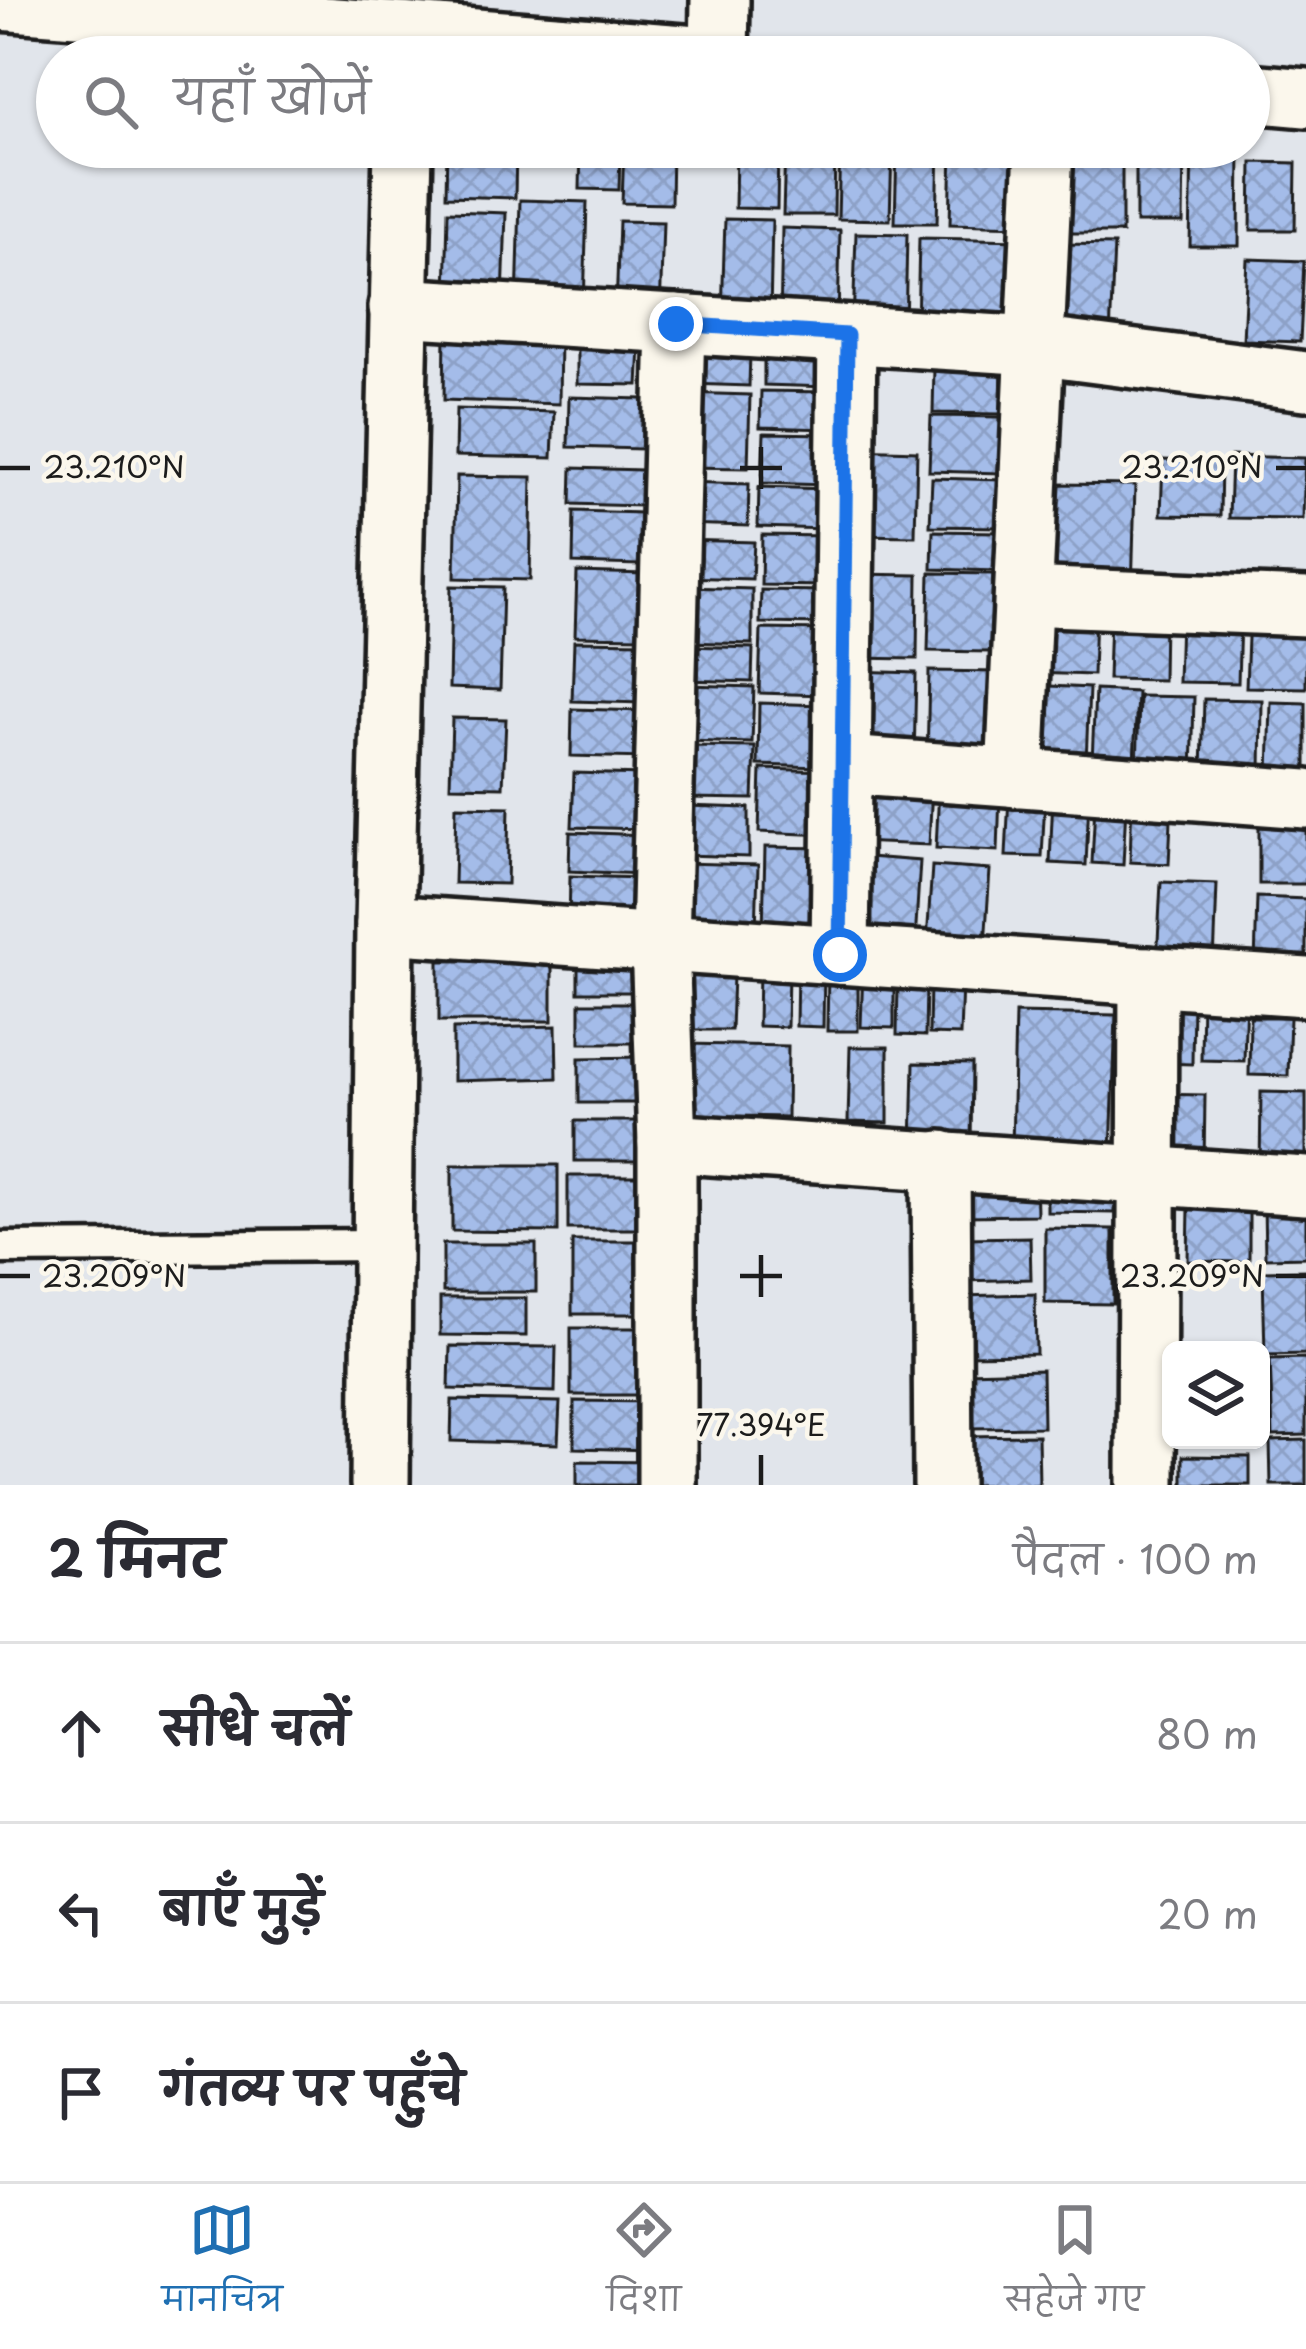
<!DOCTYPE html>
<html lang="hi">
<head>
<meta charset="utf-8">
<style>
	:root { --surface:#fff; --page:#f2f2f3; --text:#2b2b33; --muted:#7c7c81; --line:#e1e1e2; --accent:#1f6fb2 }
	body { margin:0; font-family:"Playpen Sans","Playpen Sans Deva",sans-serif; background:var(--page); color:var(--text) }
	.controls { position:absolute; right:36px; bottom:36px; display:grid; overflow:hidden; border-radius:18px; box-shadow:0 3px 9px #0004 }
	.controls button { width:108px; height:108px; display:grid; place-items:center; padding:0; border:0; border-bottom:3px solid var(--line); background:var(--surface); color:var(--text); font:60px sans-serif }
	.stop { position:absolute; width:36px; height:36px; margin:-27px; border:9px solid #1a73e8; border-radius:50%; background:#fff }
	.stop.end { background:#1a73e8; border-color:#fff; box-shadow:0 3px 12px #0008 }
	.list { margin:0; padding:0; list-style:none }
	h2 { display:flex; justify-content:space-between; align-items:center; height:156px; margin:0; padding:0 48px; font-size:51px }
	h2 small { font-size:39px; font-weight:400; color:var(--muted) }
	.list li { display:grid; grid-template-columns:78px 1fr auto; gap:36px; align-items:center; box-sizing:border-box; height:180px; padding:0 48px; border-top:3px solid var(--line) }
	.list b { display:block; font-size:45px; white-space:nowrap }
	.list em { font-size:39px; font-style:normal; color:var(--muted) }
	.icon { flex:none; width:66px; height:66px; fill:none; stroke:currentColor; stroke-width:2; stroke-linecap:round; stroke-linejoin:round }
	.map { position:relative; flex:none; width:1306px; height:1485px; overflow:hidden }
	.search { position:absolute; background:var(--surface); box-shadow:0 3px 9px #0004; left:36px; right:36px; top:36px; height:132px; display:flex; align-items:center; gap:30px; box-sizing:border-box; padding:0 42px; border-radius:66px; color:var(--muted); font-size:45px }
	.sheet { height:696px; background:var(--surface) }
	nav { display:flex; justify-content:space-around; align-items:center; box-sizing:border-box; height:168px; border-top:3px solid var(--line); background:var(--surface); font-size:33px; color:var(--muted) }
	nav a { display:grid; justify-items:center; gap:6px }
	nav .on { color:var(--accent) }
	.map>svg:first-child { display:block }
</style>
</head>
<body>
<div class="map">
<svg width="1306" height="1485" viewBox="0 0 1306 1485">
	<defs>
		<pattern id="building-cross-hatch" width="8" height="8" patternUnits="userSpaceOnUse" patternTransform="scale(3)"><rect width="8" height="8" fill="#a4bce9"/><path d="M0 0l8 8M0 8l8-8" fill="none" stroke="#8da1c7"/></pattern>
	</defs>
	<rect width="100%" height="100%" fill="#e1e5eb"/>
	<filter id="ink" filterUnits="userSpaceOnUse"><feTurbulence type="fractalNoise" baseFrequency=".00833" numOctaves="2"/><feDisplacementMap in="SourceGraphic" scale="24" xChannelSelector="R" yChannelSelector="G"/><feConvolveMatrix kernelMatrix="1 2 1 2 8 2 1 2 1" color-interpolation-filters="sRGB"/></filter>
	<g filter="url(#ink)">
		<!-- building -->
		<g fill="url(#building-cross-hatch)" stroke="#1c1c1c" stroke-width="3">
			<path d="M 447,147 L 516,147 L 515,198 L 446,196 Z"/>
			<path d="M 521,147 L 574,147 L 574,166 L 521,164 Z"/>
			<path d="M 581,147 L 620,147 L 619,190 L 580,189 Z"/>
			<path d="M 624,147 L 672,147 L 671,204 L 622,203 Z"/>
			<path d="M 736,147 L 778,147 L 777,209 L 735,208 Z"/>
			<path d="M 785,147 L 835,147 L 834,215 L 783,215 Z"/>
			<path d="M 840,147 L 892,147 L 890,220 L 838,219 Z"/>
			<path d="M 897,147 L 939,147 L 937,223 L 895,223 Z"/>
			<path d="M 952,147 L 1024,147 L 1022,226 L 950,224 Z"/>
			<path d="M 1063,147 L 1122,147 L 1122,233 L 1062,233 Z"/>
			<path d="M 1136,147 L 1184,147 L 1183,223 L 1136,223 Z"/>
			<path d="M 1192,147 L 1240,147 L 1239,246 L 1190,246 Z"/>
			<path d="M 1252,162 L 1296,163 L 1295,230 L 1251,230 Z"/>
			<path d="M 520,200 L 587,202 L 584,307 L 517,306 Z"/>
			<path d="M 448,211 L 506,213 L 503,300 L 446,299 Z"/>
			<path d="M 725,219 L 772,220 L 770,316 L 722,316 Z"/>
			<path d="M 619,221 L 663,222 L 660,315 L 616,313 Z"/>
			<path d="M 782,228 L 840,230 L 838,324 L 780,324 Z"/>
			<path d="M 856,233 L 907,234 L 905,329 L 853,328 Z"/>
			<path d="M 919,238 L 1026,240 L 1024,330 L 917,328 Z"/>
			<path d="M 1063,244 L 1114,245 L 1110,337 L 1059,335 Z"/>
			<path d="M 1247,259 L 1304,261 L 1300,342 L 1243,340 Z"/>
			<path d="M 445,333 L 560,337 L 559,404 L 444,400 Z"/>
			<path d="M 577,344 L 640,346 L 638,385 L 577,384 Z"/>
			<path d="M 691,351 L 750,353 L 749,386 L 690,384 Z"/>
			<path d="M 764,352 L 829,354 L 829,387 L 764,385 Z"/>
			<path d="M 934,367 L 1002,369 L 1001,414 L 933,413 Z"/>
			<path d="M 761,391 L 829,392 L 828,429 L 760,427 Z"/>
			<path d="M 684,393 L 750,395 L 748,468 L 682,467 Z"/>
			<path d="M 569,397 L 643,399 L 642,449 L 568,447 Z"/>
			<path d="M 456,409 L 554,412 L 552,458 L 455,456 Z"/>
			<path d="M 931,416 L 1003,417 L 1001,473 L 929,471 Z"/>
			<path d="M 764,433 L 829,434 L 827,485 L 762,483 Z"/>
			<path d="M 854,449 L 917,451 L 915,536 L 852,535 Z"/>
			<path d="M 1231,456 L 1305,458 L 1303,519 L 1229,518 Z"/>
			<path d="M 1163,460 L 1221,462 L 1220,516 L 1161,515 Z"/>
			<path d="M 572,468 L 642,470 L 641,506 L 571,504 Z"/>
			<path d="M 457,476 L 532,477 L 530,580 L 455,578 Z"/>
			<path d="M 932,478 L 1001,480 L 1000,527 L 930,526 Z"/>
			<path d="M 681,482 L 749,484 L 748,526 L 681,524 Z"/>
			<path d="M 1056,484 L 1135,485 L 1132,593 L 1054,591 Z"/>
			<path d="M 759,487 L 828,489 L 827,529 L 758,527 Z"/>
			<path d="M 574,511 L 642,513 L 640,565 L 573,563 Z"/>
			<path d="M 933,531 L 998,532 L 997,571 L 932,569 Z"/>
			<path d="M 762,535 L 828,536 L 826,586 L 761,585 Z"/>
			<path d="M 681,540 L 754,542 L 752,579 L 680,577 Z"/>
			<path d="M 577,572 L 645,574 L 644,637 L 575,636 Z"/>
			<path d="M 930,573 L 993,574 L 991,652 L 928,651 Z"/>
			<path d="M 852,574 L 918,575 L 917,659 L 850,658 Z"/>
			<path d="M 451,586 L 503,587 L 500,690 L 449,688 Z"/>
			<path d="M 687,587 L 752,589 L 752,644 L 687,642 Z"/>
			<path d="M 761,590 L 826,591 L 824,624 L 760,623 Z"/>
			<path d="M 1033,610 L 1095,612 L 1093,675 L 1031,673 Z"/>
			<path d="M 1249,614 L 1306,615 L 1306,688 L 1246,687 Z"/>
			<path d="M 1110,616 L 1164,618 L 1163,680 L 1108,679 Z"/>
			<path d="M 1180,619 L 1240,620 L 1238,683 L 1178,682 Z"/>
			<path d="M 761,629 L 826,630 L 824,695 L 759,693 Z"/>
			<path d="M 574,641 L 645,642 L 643,703 L 572,701 Z"/>
			<path d="M 686,646 L 753,648 L 752,682 L 685,680 Z"/>
			<path d="M 853,671 L 916,673 L 914,760 L 850,759 Z"/>
			<path d="M 929,671 L 1000,672 L 998,765 L 927,764 Z"/>
			<path d="M 687,685 L 754,687 L 752,743 L 685,741 Z"/>
			<path d="M 1029,685 L 1089,688 L 1086,762 L 1026,760 Z"/>
			<path d="M 1095,690 L 1137,692 L 1134,764 L 1092,762 Z"/>
			<path d="M 1139,696 L 1194,697 L 1192,776 L 1137,774 Z"/>
			<path d="M 1204,699 L 1262,700 L 1261,773 L 1202,772 Z"/>
			<path d="M 1271,702 L 1306,703 L 1306,777 L 1269,776 Z"/>
			<path d="M 759,703 L 823,705 L 821,767 L 758,765 Z"/>
			<path d="M 572,709 L 645,711 L 645,758 L 571,756 Z"/>
			<path d="M 452,718 L 506,719 L 503,787 L 450,786 Z"/>
			<path d="M 687,746 L 755,747 L 753,799 L 686,798 Z"/>
			<path d="M 761,769 L 829,771 L 827,835 L 759,832 Z"/>
			<path d="M 574,773 L 643,775 L 642,829 L 572,827 Z"/>
			<path d="M 858,783 L 932,786 L 929,845 L 856,842 Z"/>
			<path d="M 939,789 L 1000,792 L 998,851 L 936,848 Z"/>
			<path d="M 1009,796 L 1045,798 L 1042,857 L 1006,856 Z"/>
			<path d="M 1053,797 L 1089,798 L 1086,865 L 1050,863 Z"/>
			<path d="M 1132,797 L 1172,798 L 1169,864 L 1130,862 Z"/>
			<path d="M 1095,804 L 1126,805 L 1123,865 L 1092,863 Z"/>
			<path d="M 456,806 L 509,807 L 507,884 L 454,883 Z"/>
			<path d="M 685,806 L 749,808 L 749,857 L 684,855 Z"/>
			<path d="M 1306,820 L 1306,884 L 1259,884 L 1259,821 Z"/>
			<path d="M 570,832 L 645,835 L 644,874 L 569,871 Z"/>
			<path d="M 765,847 L 826,848 L 823,933 L 763,932 Z"/>
			<path d="M 855,856 L 920,861 L 915,942 L 849,937 Z"/>
			<path d="M 681,863 L 758,865 L 756,932 L 680,930 Z"/>
			<path d="M 932,866 L 990,870 L 985,945 L 927,941 Z"/>
			<path d="M 570,876 L 642,878 L 641,928 L 569,926 Z"/>
			<path d="M 1161,882 L 1217,884 L 1214,965 L 1157,962 Z"/>
			<path d="M 1257,897 L 1306,899 L 1306,967 L 1255,965 Z"/>
			<rect x="578" y="957" width="73" height="35"/>
			<path d="M 552,960 L 552,1021 L 439,1021 L 439,961 Z"/>
			<path d="M 797,967 L 824,968 L 823,1027 L 796,1026 Z"/>
			<path d="M 759,968 L 788,969 L 787,1027 L 758,1026 Z"/>
			<path d="M 863,969 L 894,970 L 894,1028 L 861,1027 Z"/>
			<path d="M 828,972 L 858,972 L 858,1031 L 827,1031 Z"/>
			<path d="M 690,974 L 733,975 L 731,1030 L 690,1030 Z"/>
			<path d="M 930,983 L 962,983 L 960,1035 L 929,1034 Z"/>
			<path d="M 898,985 L 926,985 L 925,1036 L 897,1035 Z"/>
			<path d="M 1202,992 L 1246,993 L 1244,1061 L 1201,1060 Z"/>
			<path d="M 1160,996 L 1193,997 L 1192,1064 L 1159,1063 Z"/>
			<rect x="580" y="1003" width="71" height="40"/>
			<path d="M 1015,1013 L 1116,1015 L 1111,1152 L 1012,1149 Z"/>
			<path d="M 1250,1017 L 1290,1017 L 1288,1076 L 1249,1075 Z"/>
			<path d="M 556,1026 L 557,1078 L 453,1081 L 453,1029 Z"/>
			<path d="M 684,1044 L 788,1046 L 787,1117 L 683,1115 Z"/>
			<path d="M 850,1047 L 888,1047 L 888,1123 L 848,1122 Z"/>
			<path d="M 648,1057 L 649,1103 L 579,1103 L 579,1058 Z"/>
			<path d="M 914,1063 L 972,1064 L 971,1148 L 912,1147 Z"/>
			<path d="M 1261,1092 L 1306,1093 L 1306,1173 L 1260,1173 Z"/>
			<path d="M 1151,1094 L 1205,1095 L 1204,1165 L 1151,1165 Z"/>
			<rect x="575" y="1121" width="73" height="40"/>
			<path d="M 452,1165 L 558,1165 L 558,1232 L 452,1231 Z"/>
			<path d="M 1036,1172 L 1037,1215 L 966,1216 L 965,1174 Z"/>
			<rect x="568" y="1176" width="77" height="53"/>
			<path d="M 1047,1177 L 1116,1178 L 1115,1213 L 1047,1212 Z"/>
			<path d="M 1264,1203 L 1306,1203 L 1306,1257 L 1265,1258 Z"/>
			<path d="M 1189,1207 L 1249,1209 L 1249,1262 L 1188,1261 Z"/>
			<path d="M 1045,1228 L 1113,1229 L 1113,1304 L 1045,1303 Z"/>
			<path d="M 1030,1237 L 1031,1279 L 965,1281 L 963,1238 Z"/>
			<rect x="572" y="1241" width="73" height="73"/>
			<rect x="443" y="1244" width="93" height="48"/>
			<path d="M 1306,1270 L 1306,1354 L 1265,1355 L 1263,1271 Z"/>
			<path d="M 1035,1294 L 1036,1354 L 965,1355 L 963,1296 Z"/>
			<path d="M 440,1298 L 526,1298 L 526,1336 L 440,1335 Z"/>
			<rect x="571" y="1328" width="71" height="67"/>
			<path d="M 450,1346 L 556,1347 L 555,1392 L 449,1389 Z"/>
			<path d="M 1306,1358 L 1306,1435 L 1273,1436 L 1270,1359 Z"/>
			<path d="M 1042,1370 L 1043,1427 L 967,1428 L 966,1372 Z"/>
			<path d="M 452,1400 L 560,1402 L 558,1444 L 451,1441 Z"/>
			<path d="M 574,1401 L 651,1402 L 650,1450 L 574,1448 Z"/>
			<path d="M 1038,1435 L 1039,1485 L 967,1485 L 965,1436 Z"/>
			<path d="M 1306,1440 L 1306,1485 L 1271,1485 L 1270,1441 Z"/>
			<path d="M 1183,1456 L 1250,1457 L 1250,1485 L 1183,1485 Z"/>
			<path d="M 577,1461 L 652,1462 L 651,1485 L 577,1485 Z"/>
		</g>
		<g fill="none" stroke-linecap="round" stroke-linejoin="round">
			<defs>
				<path id="service" d="M 0,1248 L 383,1245"/>
				<g id="minor">
					<path d="M 0,1 L 723,57"/>
					<path d="M 719,57 L 720,0"/>
					<path d="M 1249,93 L 1306,98"/>
					<path d="M 398,307 L 1035,346 L 1306,381"/>
					<path d="M 1024,596 L 1306,607"/>
					<path d="M 844,765 L 1306,799"/>
					<path d="M 1015,778 L 1044,147"/>
					<path d="M 385,924 L 1306,987"/>
					<path d="M 840,955 L 847,335"/>
					<path d="M 667,1143 L 1306,1186"/>
					<path d="M 941,1160 L 943,1485"/>
					<path d="M 380,1485 L 385,924 L 403,147"/>
					<path d="M 667,1485 L 667,1143 L 660,943 L 676,324"/>
					<path d="M 1146,1485 L 1148,976"/>
				</g>
			</defs>
			<!-- service casing -->
			<use href="#service" stroke="#1c1c1c" stroke-width="39"/>
			<!-- minor casing -->
			<use href="#minor" stroke="#1c1c1c" stroke-width="66"/>
			<!-- service -->
			<use href="#service" stroke="#fbf7ec" stroke-width="30"/>
			<!-- minor -->
			<use href="#minor" stroke="#fbf7ec" stroke-width="57"/>
		</g>
	</g>
	<g fill="none" stroke-linecap="round" stroke-linejoin="round" filter="url(#ink)">
		<!-- route -->
		<path stroke="#1a73e8" stroke-width="15" d="M 676,324 L 847,335 L 840,955"/>
	</g>
	<!-- ticks -->
	<path fill="none" stroke="#1c1c1c" stroke-width="4.5" d="M 761,447 L 761,489M 0,468 L 30,468M 740,468 L 782,468M 1276,468 L 1306,468M 761,1255 L 761,1297M 0,1276 L 30,1276M 740,1276 L 782,1276M 1276,1276 L 1306,1276M 761,1455 L 761,1485"/>
	<g font-size="30" text-anchor="middle" fill="#1c1c1c" stroke="#fbf7ec" stroke-width="9" stroke-linejoin="round" paint-order="stroke">
		<text x="114" y="478">23.210°N</text>
		<text x="1192" y="478">23.210°N</text>
		<text x="114" y="1287">23.209°N</text>
		<text x="1192" y="1287">23.209°N</text>
		<text x="761" y="1436">77.394°E</text>
	</g>
</svg>
<div class="controls">
<button><svg class="icon" aria-label="layers" viewBox="0 0 24 24"><path d="M12 4l9 5-9 5-9-5zM3 14l9 5 9-5"/></svg></button>
</div>
<div class="stop" style="left:840px;top:955px"></div>
<div class="stop end" style="left:676px;top:324px"></div>
<div class="search"><svg class="icon" aria-label="search" viewBox="0 0 24 24"><circle cx="10" cy="10" r="6"/><path d="M15 15l6 6"/></svg>यहाँ खोजें</div>
</div>
<section class="sheet">
<h2>2 मिनट<small>पैदल · 100 m</small></h2>
<ul class="list">
<li><svg class="icon" aria-label="ahead" viewBox="0 0 24 24"><path d="M12 20V5M6 11l6-6 6 6"/></svg><div><b>सीधे चलें</b></div><em>80 m</em></li>
<li><svg class="icon" aria-label="left" viewBox="0 0 24 24"><path d="M17 20v-9H6M10 6l-5 5 5 5"/></svg><div><b>बाएँ मुड़ें</b></div><em>20 m</em></li>
<li><svg class="icon" aria-label="arrive" viewBox="0 0 24 24"><path d="M6 21V4h12l-3 4 3 4H6"/></svg><div><b>गंतव्य पर पहुँचे</b></div></li>
</ul>
</section>
<nav>
<a class="on"><svg class="icon" aria-label="map" viewBox="0 0 24 24"><path d="M3 6l6-2 6 2 6-2v14l-6 2-6-2-6 2zM9 4v14M15 6v14"/></svg>मानचित्र</a>
<a><svg class="icon" aria-label="directions" viewBox="0 0 24 24"><path d="M12 3l9 9-9 9-9-9zM9 14v-3h6M13 9l2 2-2 2"/></svg>दिशा</a>
<a><svg class="icon" aria-label="saved" viewBox="0 0 24 24"><path d="M7 4h10v16l-5-4-5 4z"/></svg>सहेजे गए</a>
</nav>
</body>
</html>
